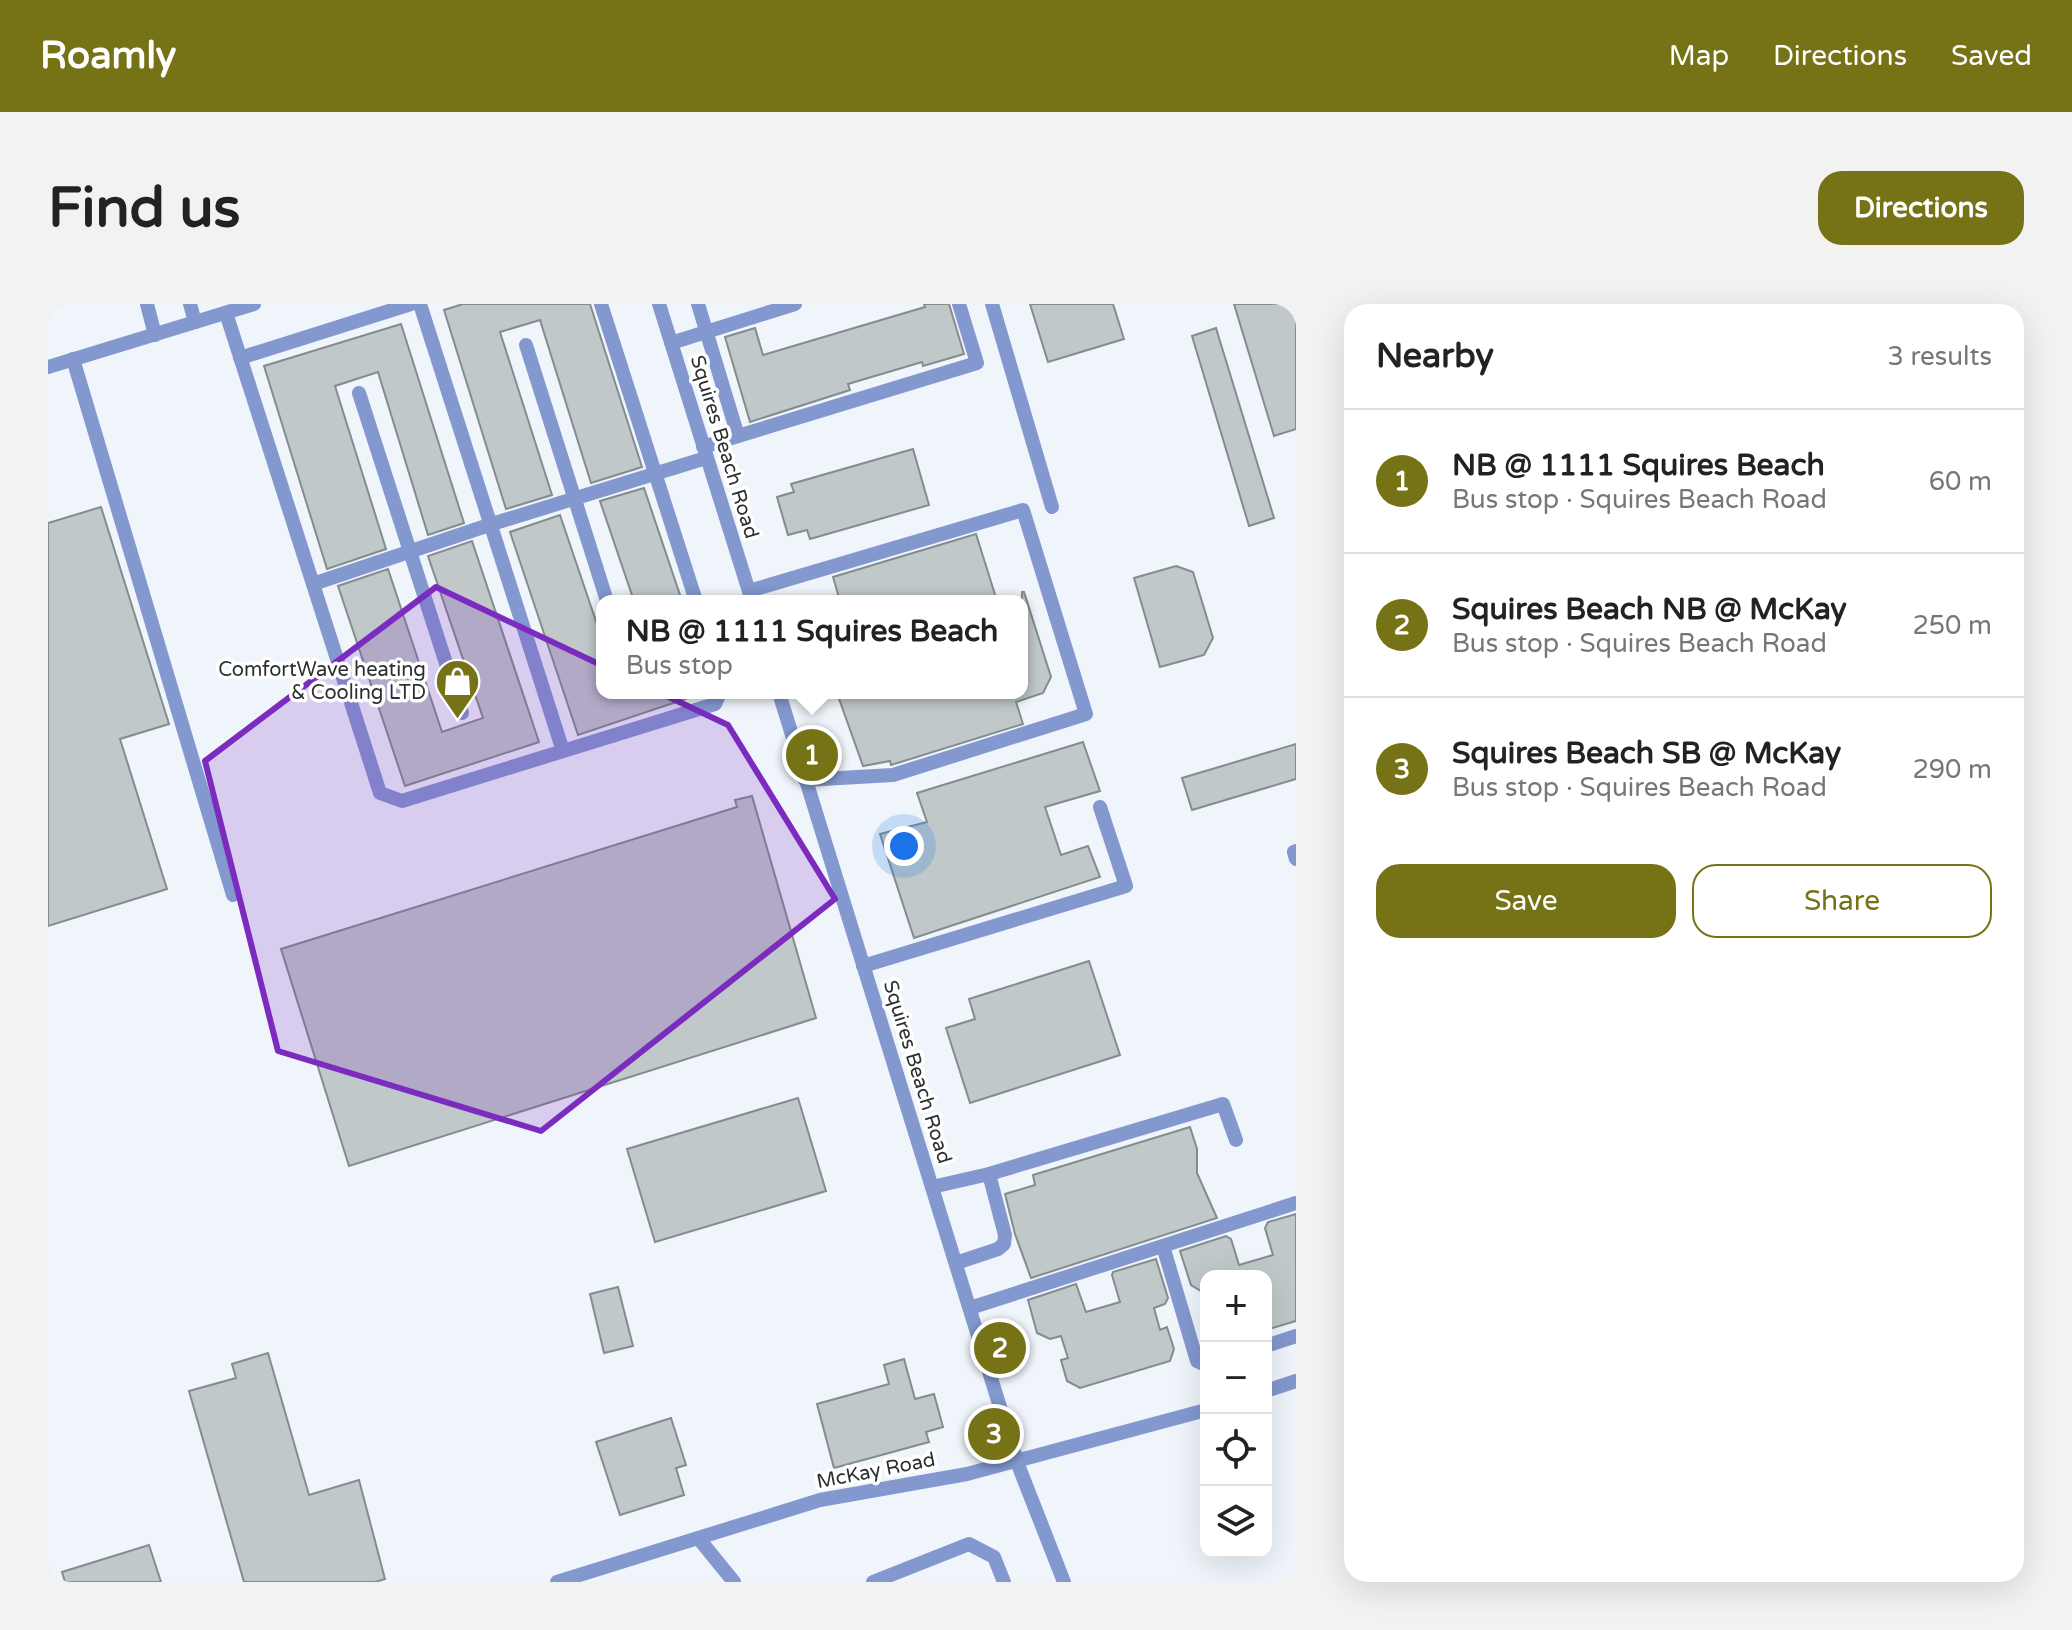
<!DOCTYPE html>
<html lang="en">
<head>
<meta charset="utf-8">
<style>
	:root { --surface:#fff; --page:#f2f2f2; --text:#222; --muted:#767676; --line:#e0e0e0; --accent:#757316 }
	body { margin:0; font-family:"Varela Round",sans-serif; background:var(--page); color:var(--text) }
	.controls { position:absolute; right:24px; bottom:24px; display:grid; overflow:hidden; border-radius:16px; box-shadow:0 8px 32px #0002 }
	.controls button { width:72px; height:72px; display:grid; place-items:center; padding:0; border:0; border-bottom:2px solid var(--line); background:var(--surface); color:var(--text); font:40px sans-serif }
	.you { position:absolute; left:856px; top:542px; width:28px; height:28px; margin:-20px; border:6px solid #fff; border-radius:50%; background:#1a73e8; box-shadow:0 0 0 12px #1a73e833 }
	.badge { display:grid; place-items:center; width:52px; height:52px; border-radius:50%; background:var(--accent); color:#fff; font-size:26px; font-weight:700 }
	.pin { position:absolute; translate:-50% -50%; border:4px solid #fff; box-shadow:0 2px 8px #0006 }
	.popup { position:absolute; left:548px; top:291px; width:432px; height:104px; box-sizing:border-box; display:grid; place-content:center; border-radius:16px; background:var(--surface); filter:drop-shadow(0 2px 6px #0005); font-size:26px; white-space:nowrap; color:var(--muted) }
	.popup b { font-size:30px; color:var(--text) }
	.popup::after { content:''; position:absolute; left:50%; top:100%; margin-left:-16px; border:16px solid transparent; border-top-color:var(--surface) }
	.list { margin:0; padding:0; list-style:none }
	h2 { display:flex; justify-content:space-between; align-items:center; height:104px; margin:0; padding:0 32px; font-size:34px }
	h2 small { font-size:26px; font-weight:400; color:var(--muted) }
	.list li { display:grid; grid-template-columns:52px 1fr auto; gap:24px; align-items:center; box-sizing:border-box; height:144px; padding:0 32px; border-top:2px solid var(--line) }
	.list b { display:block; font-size:30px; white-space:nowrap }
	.list p { margin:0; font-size:26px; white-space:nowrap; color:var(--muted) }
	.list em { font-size:26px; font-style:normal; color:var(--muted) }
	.actions { display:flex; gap:16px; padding:24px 32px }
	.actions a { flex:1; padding:18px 0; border:2px solid var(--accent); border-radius:24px; text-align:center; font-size:28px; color:var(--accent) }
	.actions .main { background:var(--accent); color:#fff }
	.icon { flex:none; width:44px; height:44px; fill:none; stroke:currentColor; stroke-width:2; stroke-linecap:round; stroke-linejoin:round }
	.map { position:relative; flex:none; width:1248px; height:1278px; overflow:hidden; border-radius:24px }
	header { display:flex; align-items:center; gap:48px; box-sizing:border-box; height:112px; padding:0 40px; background:var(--accent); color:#fff }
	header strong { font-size:38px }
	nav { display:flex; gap:44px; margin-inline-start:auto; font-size:28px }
	.intro { display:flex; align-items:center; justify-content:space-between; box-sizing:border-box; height:192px; padding:0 48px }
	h1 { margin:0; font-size:56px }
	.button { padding:20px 36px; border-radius:24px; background:var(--accent); color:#fff; font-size:28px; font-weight:700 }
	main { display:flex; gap:48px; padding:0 48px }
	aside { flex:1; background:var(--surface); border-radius:24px; box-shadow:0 8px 32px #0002 }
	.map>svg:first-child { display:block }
</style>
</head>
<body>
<header>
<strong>Roamly</strong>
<nav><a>Map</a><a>Directions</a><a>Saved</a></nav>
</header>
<div class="intro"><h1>Find us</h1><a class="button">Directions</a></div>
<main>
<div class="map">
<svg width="1248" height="1278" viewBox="0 0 1248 1278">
	<rect width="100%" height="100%" fill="#eff5fa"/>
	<!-- building -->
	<g fill="#c0c8ca" stroke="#848c8e" stroke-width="2">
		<path d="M 415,0 L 542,0 L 594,163 L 543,179 L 492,16 L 452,28 L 504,191 L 458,205 L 396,6 Z"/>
		<path d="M 876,0 L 901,0 L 916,50 L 875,62 L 874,58 L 800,80 L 802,86 L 702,118 L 677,33 L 707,24 L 715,51 L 877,3 Z"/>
		<path d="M 982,0 L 1065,0 L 1076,35 L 1000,58 Z"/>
		<path d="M 1186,0 L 1248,0 L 1248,125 L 1226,132 Z"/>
		<path d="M 353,20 L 416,219 L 380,231 L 330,68 L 287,82 L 338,245 L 279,265 L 216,62 Z"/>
		<path d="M 1168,24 L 1226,214 L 1201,222 L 1144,32 Z"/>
		<path d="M 865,145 L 881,201 L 762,235 L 759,226 L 740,231 L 729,193 L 746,188 L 743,180 Z"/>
		<path d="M 596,184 L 634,297 L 586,297 L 552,197 Z"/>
		<path d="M 53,203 L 121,420 L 72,435 L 119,585 L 0,622 L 0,219 Z"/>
		<path d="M 512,211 L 554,335 L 554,389 L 649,389 L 649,391 L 530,431 L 462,228 Z"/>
		<path d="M 928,230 L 949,297 L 792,297 L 785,273 Z"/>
		<path d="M 424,237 L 491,438 L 357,482 L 290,282 L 340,265 L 394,428 L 435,414 L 380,252 Z"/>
		<path d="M 1128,262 L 1145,268 L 1165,334 L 1156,351 L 1112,363 L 1086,274 Z"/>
		<path d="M 974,288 L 976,288 L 1003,373 L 995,389 L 968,398 L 975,420 L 843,461 L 842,457 L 815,462 L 789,389 L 974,389 Z"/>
		<path d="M 1035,438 L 1052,487 L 997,503 L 1013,551 L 1040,542 L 1052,573 L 866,634 L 832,530 L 879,518 L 869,489 Z"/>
		<path d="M 1248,440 L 1248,475 L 1144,506 L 1134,474 Z"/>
		<path d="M 704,492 L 768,714 L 301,862 L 233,645 L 689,503 L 687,496 Z"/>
		<path d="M 1041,657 L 1072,751 L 922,799 L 898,724 L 927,715 L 921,695 Z"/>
		<path d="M 750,794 L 778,887 L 607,938 L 579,845 Z"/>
		<path d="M 1142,823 L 1149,845 L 1149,869 L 1169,914 L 983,974 L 967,930 L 957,890 L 987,881 L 985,871 Z"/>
		<path d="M 1248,910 L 1248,1017 L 1218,1026 L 1218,972 L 1158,972 L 1158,990 L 1143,981 L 1132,947 L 1178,932 L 1183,935 L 1191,961 L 1225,951 L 1217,924 L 1220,918 Z"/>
		<path d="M 1108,955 L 1120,994 L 1117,1000 L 1106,1004 L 1112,1026 L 1119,1023 L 1126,1045 L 1122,1057 L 1032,1084 L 1019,1077 L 1013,1056 L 1020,1054 L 1013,1032 L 1002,1035 L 989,1029 L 980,996 L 1028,980 L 1038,1008 L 1072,998 L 1064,971 L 1065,968 Z"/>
		<path d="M 570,983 L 585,1042 L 556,1049 L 542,990 Z"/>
		<path d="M 220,1049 L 261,1191 L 311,1176 L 337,1275 L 327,1278 L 196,1278 L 141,1087 L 188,1074 L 184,1060 Z"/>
		<path d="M 856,1055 L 867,1095 L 886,1090 L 895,1123 L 878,1128 L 881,1138 L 786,1164 L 769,1100 L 841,1080 L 836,1061 Z"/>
		<path d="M 623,1114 L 638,1161 L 628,1164 L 636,1191 L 572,1211 L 548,1138 Z"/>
		<path d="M 101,1241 L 113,1278 L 17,1278 L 14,1268 Z"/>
	</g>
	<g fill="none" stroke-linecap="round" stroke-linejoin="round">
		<!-- minor -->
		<g stroke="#8398cf" stroke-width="14">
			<path d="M 99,0 L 107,31"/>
			<path d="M 142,0 L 147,18"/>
			<path d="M 372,0 L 515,447"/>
			<path d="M 553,0 L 648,297"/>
			<path d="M 611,0 L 704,297"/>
			<path d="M 650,0 L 690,132 L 929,59 L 911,0"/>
			<path d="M 944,0 L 1004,203"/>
			<path d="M 178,9 L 332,489 L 354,497 L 667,400 L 672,389"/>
			<path d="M 623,39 L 747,0"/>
			<path d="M 478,41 L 559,297"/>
			<path d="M 192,54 L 363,0"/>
			<path d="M 25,55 L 185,591"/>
			<path d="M 0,63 L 206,0"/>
			<path d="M 311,89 L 414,409"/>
			<path d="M 655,143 L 690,132"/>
			<path d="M 265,280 L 444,220 L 658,154"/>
			<path d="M 701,287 L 975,206 L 1038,410 L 845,471 L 757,476"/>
			<path d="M 731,389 L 969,1158 L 1016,1278"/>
			<path d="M 1248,547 L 1246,548 L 1248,555"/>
			<path d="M 815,662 L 1078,582 L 1052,503"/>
			<path d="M 884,883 L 941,870 L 1175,800 L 1188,836"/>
			<path d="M 1115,942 L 1149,1057 L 1158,1061"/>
			<path d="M 908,959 L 950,945 L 956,940 L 957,931 L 941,870"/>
			<path d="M 922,1004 L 1248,899"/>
			<path d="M 1218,1042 L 1248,1032"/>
			<path d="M 1218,1087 L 1248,1077"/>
			<path d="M 651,1235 L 686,1278"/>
			<path d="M 509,1278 L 772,1196 L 919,1170 L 1158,1106"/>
			<path d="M 825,1278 L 921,1240 L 946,1253 L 956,1278"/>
		</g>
	</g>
	<!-- marked area -->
	<path fill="#7b2cbf" fill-opacity="0.2" stroke="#7b2cbf" stroke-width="6" stroke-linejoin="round" d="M 388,283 L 680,421 L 787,595 L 493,827 L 230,747 L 157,457 Z"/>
	<!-- icons -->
	<defs>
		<symbol id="shop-pin" viewBox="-11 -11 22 30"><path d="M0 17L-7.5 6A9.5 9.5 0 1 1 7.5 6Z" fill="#757316" stroke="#fff"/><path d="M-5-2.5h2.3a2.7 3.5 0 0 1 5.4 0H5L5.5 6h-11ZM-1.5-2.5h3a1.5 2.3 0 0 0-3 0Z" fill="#fff"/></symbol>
	</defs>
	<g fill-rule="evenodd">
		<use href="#shop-pin" x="384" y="352" width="51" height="69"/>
	</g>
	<g text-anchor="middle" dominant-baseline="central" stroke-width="7" stroke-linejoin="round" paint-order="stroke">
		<!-- street labels -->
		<g font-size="20" fill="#2c2f30" stroke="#fff">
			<text transform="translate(676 143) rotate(73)">Squires Beach Road</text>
			<text transform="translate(869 768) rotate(73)">Squires Beach Road</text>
			<text transform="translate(828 1167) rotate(-11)">McKay Road</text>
		</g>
		<!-- poi labels -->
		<g font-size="20" fill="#2c2f30" stroke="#fff" text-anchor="end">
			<text x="378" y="366">ComfortWave heating<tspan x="378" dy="23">&amp; Cooling LTD</tspan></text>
		</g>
	</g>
</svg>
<div class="controls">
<button>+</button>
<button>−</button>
<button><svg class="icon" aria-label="locate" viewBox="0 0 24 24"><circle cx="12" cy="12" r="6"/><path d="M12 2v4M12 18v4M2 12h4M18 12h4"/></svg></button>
<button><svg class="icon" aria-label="layers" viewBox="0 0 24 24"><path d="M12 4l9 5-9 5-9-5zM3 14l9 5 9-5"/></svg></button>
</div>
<div class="you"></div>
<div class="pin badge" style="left:764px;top:451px">1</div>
<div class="popup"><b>NB @ 1111 Squires Beach</b>Bus stop</div>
<div class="pin badge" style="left:952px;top:1044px">2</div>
<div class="pin badge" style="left:946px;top:1130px">3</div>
</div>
<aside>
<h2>Nearby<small>3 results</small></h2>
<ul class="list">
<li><span class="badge">1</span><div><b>NB @ 1111 Squires Beach</b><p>Bus stop · Squires Beach Road</p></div><em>60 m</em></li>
<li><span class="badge">2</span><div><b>Squires Beach NB @ McKay</b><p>Bus stop · Squires Beach Road</p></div><em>250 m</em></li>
<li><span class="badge">3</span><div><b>Squires Beach SB @ McKay</b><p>Bus stop · Squires Beach Road</p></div><em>290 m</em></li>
</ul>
<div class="actions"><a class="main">Save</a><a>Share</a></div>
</aside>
</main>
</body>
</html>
